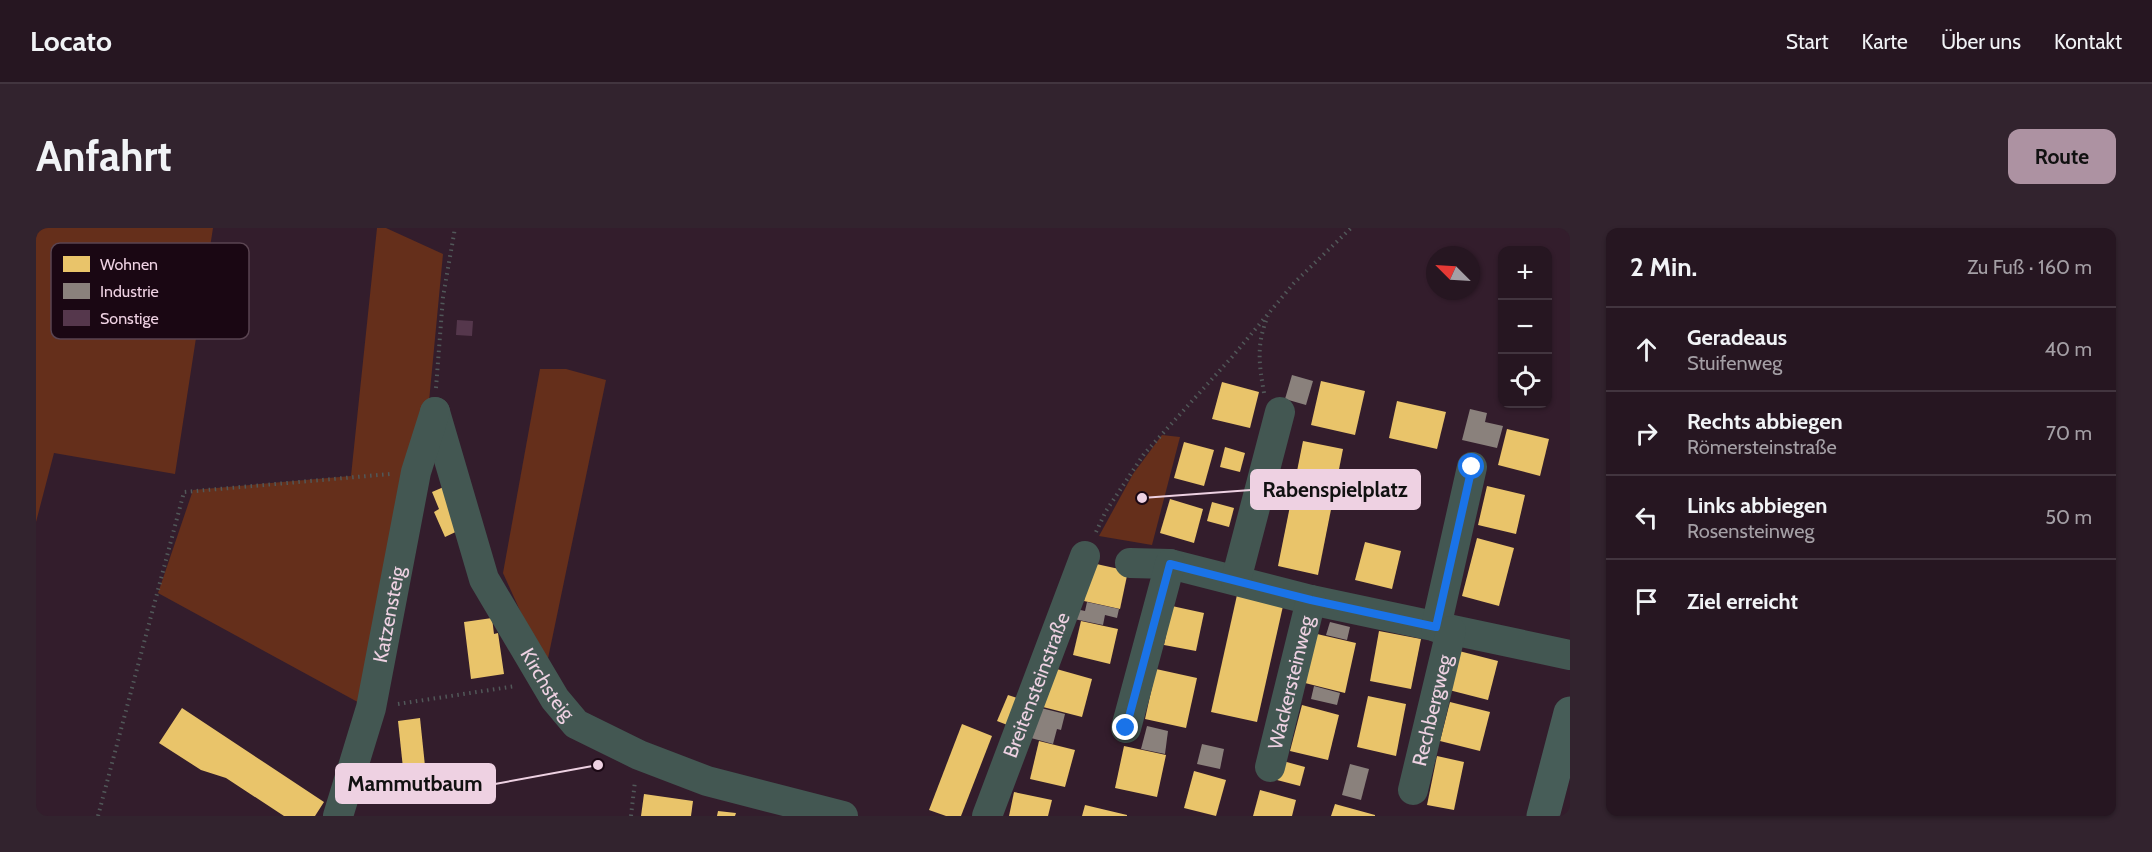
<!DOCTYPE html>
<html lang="de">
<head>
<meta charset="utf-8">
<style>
	:root { --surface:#261621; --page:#32232e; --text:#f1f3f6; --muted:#a49fa5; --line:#42353f; --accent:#ad92a2 }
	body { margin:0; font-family:Cabin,sans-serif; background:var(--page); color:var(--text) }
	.controls { position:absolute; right:18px; top:18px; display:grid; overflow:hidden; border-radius:12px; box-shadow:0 2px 4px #0004 }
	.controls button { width:54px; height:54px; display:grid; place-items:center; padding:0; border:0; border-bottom:2px solid var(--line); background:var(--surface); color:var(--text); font:30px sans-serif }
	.compass { position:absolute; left:1390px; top:18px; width:54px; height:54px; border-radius:50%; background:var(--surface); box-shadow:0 2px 4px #0004; rotate:294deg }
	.stop { position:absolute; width:18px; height:18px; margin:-14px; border:4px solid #1a73e8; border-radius:50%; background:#fff }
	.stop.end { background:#1a73e8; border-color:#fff; box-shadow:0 2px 6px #0008 }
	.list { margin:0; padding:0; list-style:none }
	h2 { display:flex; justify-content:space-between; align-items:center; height:78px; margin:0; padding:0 24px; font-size:26px }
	h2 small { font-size:20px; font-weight:400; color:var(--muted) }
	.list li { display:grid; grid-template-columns:39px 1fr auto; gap:18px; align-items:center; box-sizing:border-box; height:84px; padding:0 24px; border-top:2px solid var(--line) }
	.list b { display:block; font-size:22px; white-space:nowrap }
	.list p { margin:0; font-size:20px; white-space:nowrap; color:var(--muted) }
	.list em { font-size:20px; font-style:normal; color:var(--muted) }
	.icon { flex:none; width:33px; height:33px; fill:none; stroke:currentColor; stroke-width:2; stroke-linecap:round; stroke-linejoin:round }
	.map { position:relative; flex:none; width:1534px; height:588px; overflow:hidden; border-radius:12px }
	header { display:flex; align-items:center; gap:36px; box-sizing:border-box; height:84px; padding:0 30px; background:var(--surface); border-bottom:2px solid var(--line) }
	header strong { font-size:28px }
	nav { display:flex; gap:33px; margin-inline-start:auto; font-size:21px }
	.intro { display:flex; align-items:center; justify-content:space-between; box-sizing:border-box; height:144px; padding:0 36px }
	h1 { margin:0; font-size:42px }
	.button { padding:15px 27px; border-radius:12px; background:var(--accent); color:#111; font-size:21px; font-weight:700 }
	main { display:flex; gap:36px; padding:0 36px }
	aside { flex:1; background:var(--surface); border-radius:12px; box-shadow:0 2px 4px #0004 }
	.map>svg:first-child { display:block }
</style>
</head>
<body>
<header>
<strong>Locato</strong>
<nav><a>Start</a><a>Karte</a><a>Über uns</a><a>Kontakt</a></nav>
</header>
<div class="intro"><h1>Anfahrt</h1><a class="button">Route</a></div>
<main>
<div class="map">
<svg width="1534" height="588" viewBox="0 0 1534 588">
	<rect width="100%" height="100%" fill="#331d2c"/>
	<!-- green -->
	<g fill="#652f1b">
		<path d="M 0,0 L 177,0 L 139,246 L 18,225 L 0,294 Z"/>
		<path d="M 341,0 L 350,0 L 407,26 L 392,184 L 329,478 L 122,365 L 157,262 L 315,248 Z"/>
		<path d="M 504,141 L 530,141 L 570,152 L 510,440 L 467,345 Z"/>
		<path d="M 1126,207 L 1144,209 L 1116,317 L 1063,308 L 1097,246 Z"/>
	</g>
	<!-- homes -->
	<g fill="#e9c46a">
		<path d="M 1285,153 L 1329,163 L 1319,207 L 1275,197 Z"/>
		<path d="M 1186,154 L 1223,164 L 1214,200 L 1176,191 Z"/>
		<path d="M 1361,173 L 1410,184 L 1401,221 L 1353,210 Z"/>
		<path d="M 1471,201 L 1513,211 L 1504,248 L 1462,237 Z"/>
		<path d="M 1267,213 L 1307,221 L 1282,347 L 1242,338 Z"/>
		<path d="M 1148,214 L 1178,222 L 1168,258 L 1138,250 Z"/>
		<path d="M 1189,219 L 1209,225 L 1204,244 L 1184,239 Z"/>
		<path d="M 410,258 L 428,300 L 409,309 L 398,284 L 403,281 L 396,264 Z"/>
		<path d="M 1451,258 L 1489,267 L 1480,306 L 1442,297 Z"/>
		<path d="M 1134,271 L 1167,281 L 1158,315 L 1124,305 Z"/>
		<path d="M 1176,274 L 1198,280 L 1193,299 L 1171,293 Z"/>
		<path d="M 1441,310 L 1478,320 L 1463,378 L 1426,368 Z"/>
		<path d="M 1329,314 L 1365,323 L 1356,361 L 1319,352 Z"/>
		<path d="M 1056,335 L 1092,343 L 1084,381 L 1048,373 Z"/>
		<path d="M 1201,367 L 1247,378 L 1221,494 L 1175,484 Z"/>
		<path d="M 1136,378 L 1168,385 L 1160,423 L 1128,417 Z"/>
		<path d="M 456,390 L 458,406 L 462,405 L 468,446 L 435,451 L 428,394 Z"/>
		<path d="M 1045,393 L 1082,401 L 1074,436 L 1037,427 Z"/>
		<path d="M 1343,403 L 1385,411 L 1375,461 L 1334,453 Z"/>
		<path d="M 1281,406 L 1320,415 L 1309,465 L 1269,455 Z"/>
		<path d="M 1423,423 L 1462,433 L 1452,472 L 1413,462 Z"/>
		<path d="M 1017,440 L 1056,451 L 1046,489 L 1007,479 Z"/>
		<path d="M 1120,441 L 1161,450 L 1150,500 L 1109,491 Z"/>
		<path d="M 972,467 L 984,471 L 974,498 L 961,493 Z"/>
		<path d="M 1332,468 L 1370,476 L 1360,528 L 1321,519 Z"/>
		<path d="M 1414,474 L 1454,484 L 1444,523 L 1404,513 Z"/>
		<path d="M 1266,477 L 1303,487 L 1292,532 L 1254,523 Z"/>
		<path d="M 146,480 L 288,574 L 279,588 L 248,588 L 190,550 L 165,542 L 123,515 Z"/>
		<path d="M 384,490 L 389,538 L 367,540 L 362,493 Z"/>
		<path d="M 926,496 L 956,508 L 925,588 L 910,588 L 893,582 Z"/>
		<path d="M 1003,513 L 1039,522 L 1029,559 L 994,551 Z"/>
		<path d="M 1088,518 L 1130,527 L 1121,569 L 1079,560 Z"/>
		<path d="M 1401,528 L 1428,534 L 1418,582 L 1391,577 Z"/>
		<path d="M 1247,533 L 1269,539 L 1264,558 L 1241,552 Z"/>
		<path d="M 1158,543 L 1190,552 L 1180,588 L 1148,580 Z"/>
		<path d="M 1224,562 L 1260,572 L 1256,588 L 1217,588 Z"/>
		<path d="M 978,564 L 1016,572 L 1012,588 L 973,588 Z"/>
		<path d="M 608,566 L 657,573 L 655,588 L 605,588 Z"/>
		<path d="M 1299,576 L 1339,587 L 1339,588 L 1295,588 Z"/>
		<path d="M 1049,577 L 1091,587 L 1091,588 L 1046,588 Z"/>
		<path d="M 682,583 L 700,585 L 699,588 L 681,588 Z"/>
	</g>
	<!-- industry -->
	<g fill="#8a817c">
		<path d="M 1256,147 L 1277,153 L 1270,177 L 1249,171 Z"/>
		<path d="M 1434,181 L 1451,185 L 1449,194 L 1467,198 L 1461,220 L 1426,212 Z"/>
		<path d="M 1051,374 L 1083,381 L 1081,390 L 1069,387 L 1067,397 L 1038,391 L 1040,381 L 1049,383 Z"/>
		<path d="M 1294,394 L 1314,399 L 1311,412 L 1290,407 Z"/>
		<path d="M 1278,458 L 1304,465 L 1301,477 L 1275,471 Z"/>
		<path d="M 1005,480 L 1029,486 L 1025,502 L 1021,501 L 1017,516 L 995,510 Z"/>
		<path d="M 1111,498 L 1132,503 L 1129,526 L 1105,521 Z"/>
		<path d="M 1166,516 L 1188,521 L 1184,541 L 1161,536 Z"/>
		<path d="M 1314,536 L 1333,541 L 1325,572 L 1306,567 Z"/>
	</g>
	<!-- building -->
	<path fill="#55374c" d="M 421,92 L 437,93 L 436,108 L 420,107 Z"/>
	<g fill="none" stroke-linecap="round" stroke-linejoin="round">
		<!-- path -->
		<g stroke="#515859" stroke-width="4" stroke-dasharray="1.5 4.5" stroke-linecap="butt">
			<path d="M 400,160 L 407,69 L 419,0"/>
			<path d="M 1228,165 C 1223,136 1220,116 1232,88"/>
			<path d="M 1060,304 L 1070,283 L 1108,226 L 1196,129 L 1258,55 L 1315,0"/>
			<path d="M 362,476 L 480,458"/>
			<path d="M 62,588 L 148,264 L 354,246"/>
			<path d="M 595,588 L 599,553"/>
		</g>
		<!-- street -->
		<g stroke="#435752" stroke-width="30">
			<path id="s1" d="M 399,184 L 448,351 L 519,471 L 540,496 L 603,527 L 671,553 L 807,588"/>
			<path d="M 1094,335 L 1134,336 L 1275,372 L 1534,427"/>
			<path d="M 1200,352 L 1244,184"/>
			<path d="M 1400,399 L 1436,239"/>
			<path d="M 1090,500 L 1134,336"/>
			<path id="s2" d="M 1234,539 L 1275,372"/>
			<path id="s3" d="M 1377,562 L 1415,403"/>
			<path id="s4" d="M 302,588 L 335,480 L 380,244 L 399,184"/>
			<path id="s5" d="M 951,588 L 1049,328"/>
		</g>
		<!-- secondary -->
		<path stroke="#475d58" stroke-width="33" d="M 1507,588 L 1534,485"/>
	</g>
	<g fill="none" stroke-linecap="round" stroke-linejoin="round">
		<!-- route -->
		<path stroke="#1a73e8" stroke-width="8" d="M 1090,500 L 1134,336 L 1275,372 L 1400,399 L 1436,239"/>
	</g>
	<g text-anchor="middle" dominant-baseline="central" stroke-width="6" stroke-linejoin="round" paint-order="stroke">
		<!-- street labels -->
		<g font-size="20" fill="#eed1e2" stroke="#1a0713">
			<text stroke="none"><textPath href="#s4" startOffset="208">Katzensteig</textPath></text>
			<text stroke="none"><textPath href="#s1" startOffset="297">Kirchsteig</textPath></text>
			<text stroke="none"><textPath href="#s2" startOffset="87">Wackersteinweg</textPath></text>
			<text stroke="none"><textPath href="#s5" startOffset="140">Breitensteinstraße</textPath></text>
			<text stroke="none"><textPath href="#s3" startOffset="82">Rechbergweg</textPath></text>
		</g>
	</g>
	<!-- legend -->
	<rect x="15" y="15" width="198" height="96" rx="9" fill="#1a0713" stroke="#5a4451" stroke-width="1.5"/>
	<rect x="27" y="28" width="27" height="16" fill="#e9c46a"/>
	<rect x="27" y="55" width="27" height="16" fill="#8a817c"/>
	<rect x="27" y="82" width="27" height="16" fill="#55374c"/>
	<g font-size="16" fill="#eed1e2">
		<text x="64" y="42">Wohnen</text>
		<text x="64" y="69">Industrie</text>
		<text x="64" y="96">Sonstige</text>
	</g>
	<!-- callouts -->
	<path fill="none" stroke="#eed1e2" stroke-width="2" d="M1106 270L1215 262M562 537L459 556"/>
	<g fill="#eed1e2" stroke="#1a0713" stroke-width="2">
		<circle cx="1106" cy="270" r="6"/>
		<circle cx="562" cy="537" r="6"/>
	</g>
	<g fill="#eed1e2" stroke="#eed1e2" stroke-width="2">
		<rect x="1215" y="242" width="169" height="39" rx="6"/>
		<rect x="300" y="536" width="159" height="39" rx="6"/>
	</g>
	<g font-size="21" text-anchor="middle" font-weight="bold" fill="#111">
		<text x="1299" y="269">Rabenspielplatz</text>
		<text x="379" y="563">Mammutbaum</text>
	</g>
</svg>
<div class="controls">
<button>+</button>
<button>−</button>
<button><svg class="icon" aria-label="locate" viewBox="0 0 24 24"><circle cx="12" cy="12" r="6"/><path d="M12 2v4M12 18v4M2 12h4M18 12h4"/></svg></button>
</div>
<svg class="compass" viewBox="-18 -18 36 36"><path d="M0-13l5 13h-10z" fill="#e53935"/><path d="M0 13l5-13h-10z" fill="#a49fa5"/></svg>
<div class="stop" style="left:1436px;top:239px"></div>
<div class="stop end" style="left:1090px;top:500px"></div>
</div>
<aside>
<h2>2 Min.<small>Zu Fuß · 160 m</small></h2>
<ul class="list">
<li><svg class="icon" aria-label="ahead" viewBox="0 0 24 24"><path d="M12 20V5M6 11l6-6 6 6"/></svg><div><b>Geradeaus</b><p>Stuifenweg</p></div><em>40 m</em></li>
<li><svg class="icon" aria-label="right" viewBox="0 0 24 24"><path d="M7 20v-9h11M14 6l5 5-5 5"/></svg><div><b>Rechts abbiegen</b><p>Römersteinstraße</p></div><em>70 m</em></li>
<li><svg class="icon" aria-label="left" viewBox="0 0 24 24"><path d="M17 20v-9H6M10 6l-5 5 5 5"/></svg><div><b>Links abbiegen</b><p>Rosensteinweg</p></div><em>50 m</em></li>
<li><svg class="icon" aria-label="arrive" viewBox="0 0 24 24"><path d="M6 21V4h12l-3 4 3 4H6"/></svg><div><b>Ziel erreicht</b></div></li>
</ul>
</aside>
</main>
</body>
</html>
